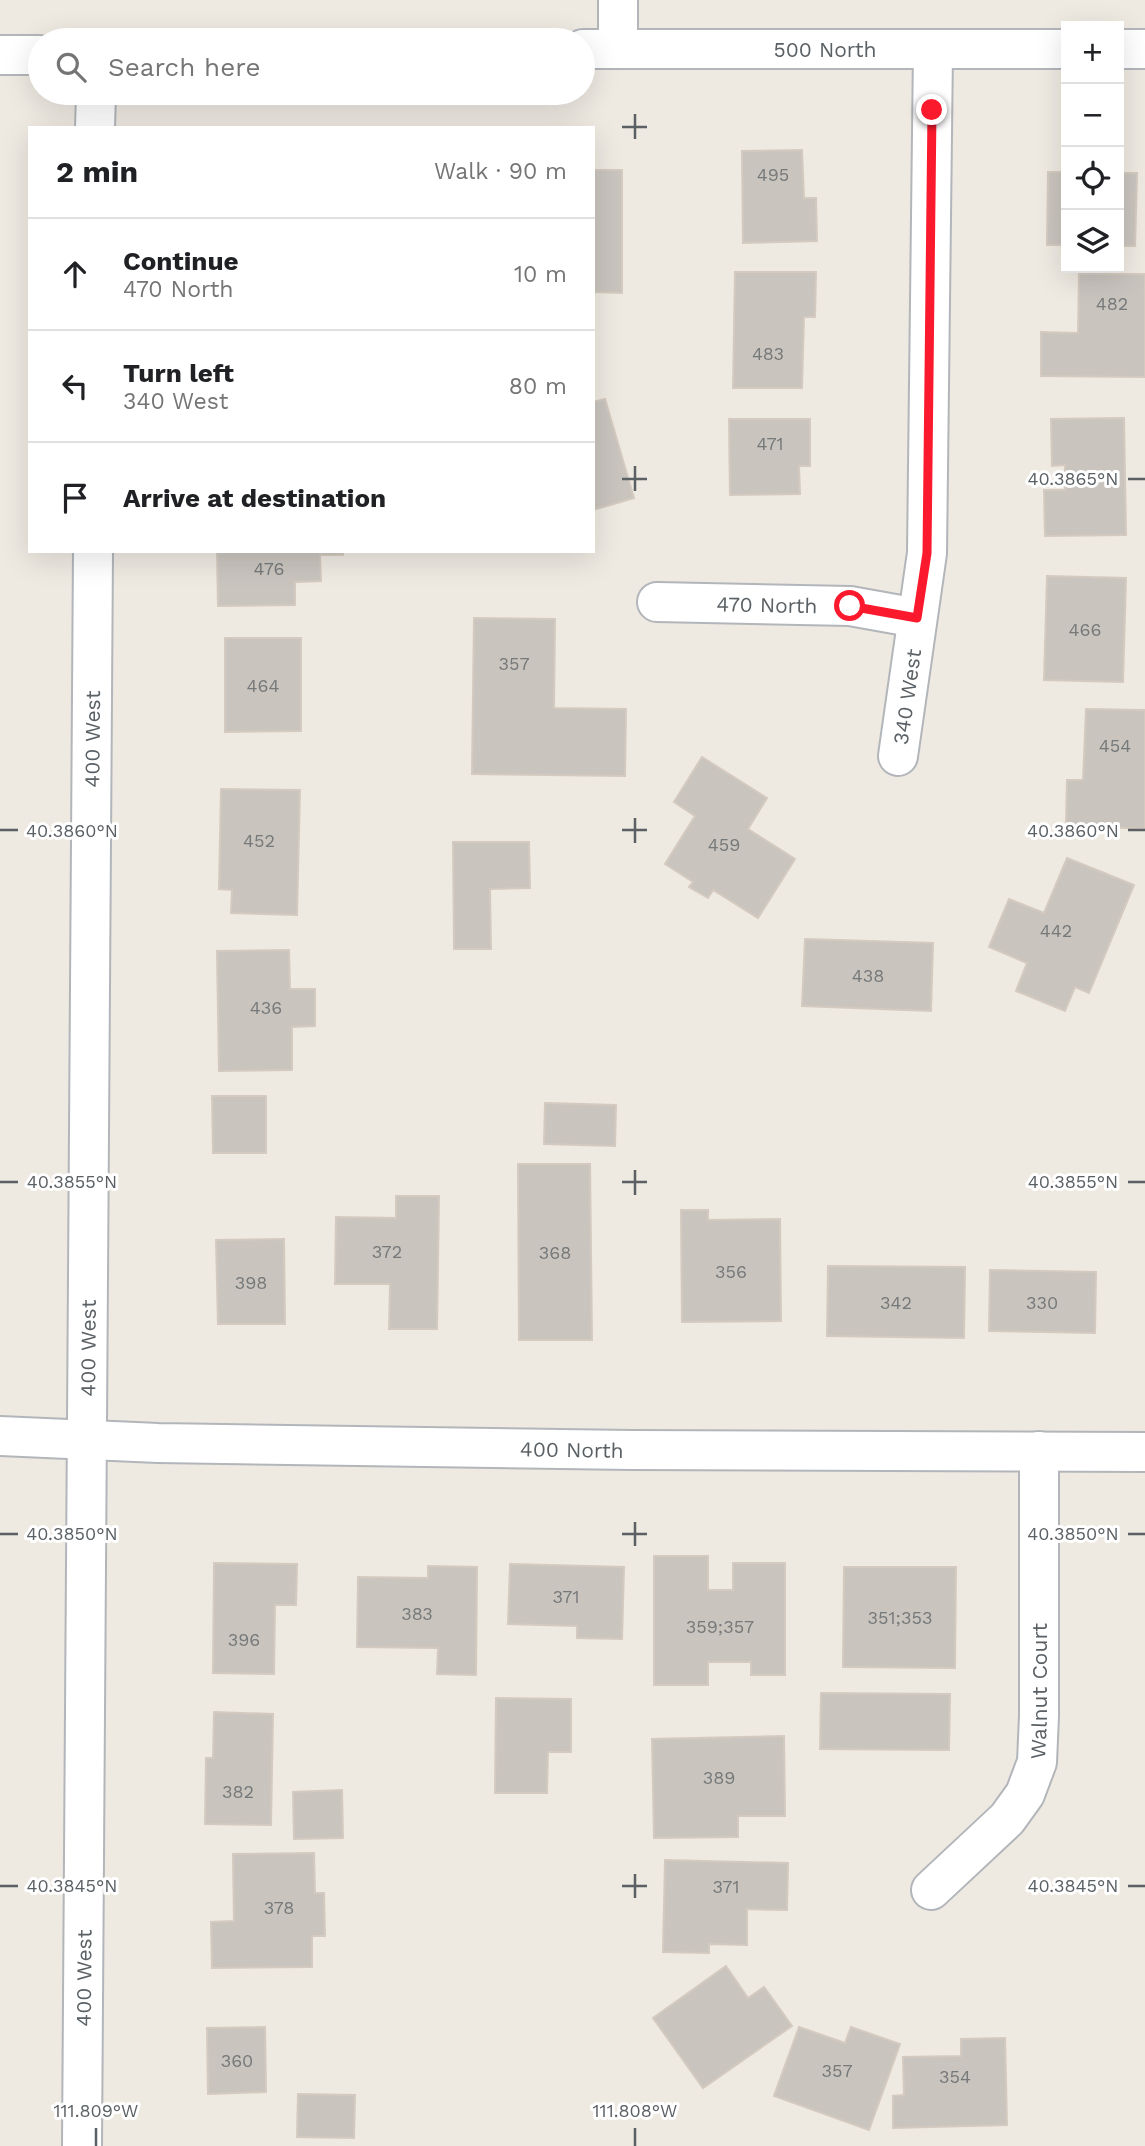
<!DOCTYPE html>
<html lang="en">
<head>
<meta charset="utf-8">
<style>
	:root { --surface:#fff; --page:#f6f6f6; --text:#202124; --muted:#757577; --line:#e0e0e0 }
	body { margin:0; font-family:"Work Sans",sans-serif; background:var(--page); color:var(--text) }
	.controls { position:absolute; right:21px; top:21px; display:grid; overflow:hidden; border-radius:0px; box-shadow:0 7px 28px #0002 }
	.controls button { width:63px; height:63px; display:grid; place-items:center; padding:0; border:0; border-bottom:2px solid var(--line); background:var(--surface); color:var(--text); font:35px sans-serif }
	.stop { position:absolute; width:21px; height:21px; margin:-16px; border:5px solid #fb1a2d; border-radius:50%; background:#fff }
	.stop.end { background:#fb1a2d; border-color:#fff; box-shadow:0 2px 7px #0008 }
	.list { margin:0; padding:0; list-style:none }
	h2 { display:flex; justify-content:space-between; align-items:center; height:91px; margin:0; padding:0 28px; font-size:30px }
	h2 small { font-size:23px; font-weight:400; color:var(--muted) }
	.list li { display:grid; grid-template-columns:46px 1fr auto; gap:21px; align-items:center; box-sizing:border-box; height:112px; padding:0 28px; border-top:2px solid var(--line) }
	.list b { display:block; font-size:26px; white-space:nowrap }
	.list p { margin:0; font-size:23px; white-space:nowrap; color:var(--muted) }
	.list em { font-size:23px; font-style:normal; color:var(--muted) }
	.icon { flex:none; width:38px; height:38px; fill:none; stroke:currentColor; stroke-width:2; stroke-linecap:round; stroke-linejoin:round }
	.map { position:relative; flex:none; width:1145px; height:2146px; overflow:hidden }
	.search { position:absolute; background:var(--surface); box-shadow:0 7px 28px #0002; left:28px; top:28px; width:567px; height:77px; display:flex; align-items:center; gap:18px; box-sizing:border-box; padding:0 24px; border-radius:38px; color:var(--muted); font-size:26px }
	.panel { position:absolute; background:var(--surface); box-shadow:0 7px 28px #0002; left:28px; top:126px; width:567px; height:427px; border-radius:0px }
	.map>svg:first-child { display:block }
</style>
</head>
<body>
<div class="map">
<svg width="1145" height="2146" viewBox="0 0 1145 2146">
	<rect width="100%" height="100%" fill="#eee9e1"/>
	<!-- building -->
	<g fill="#c9c4be" stroke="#d4cabf" stroke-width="2">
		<path d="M 802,150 L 804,198 L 816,198 L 817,241 L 743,243 L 742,151 Z"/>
		<path d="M 593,170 L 622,170 L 622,293 L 593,292 Z"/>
		<path d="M 1048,172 L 1066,172 L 1066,245 L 1047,245 Z"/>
		<path d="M 1119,173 L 1137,173 L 1135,246 L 1119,246 Z"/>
		<path d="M 735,272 L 816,272 L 815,317 L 804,317 L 802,388 L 733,388 Z"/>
		<path d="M 1079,274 L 1145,274 L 1145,377 L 1041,376 L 1041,332 L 1078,333 Z"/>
		<path d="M 605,399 L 634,498 L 593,510 L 593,402 Z"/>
		<path d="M 1124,418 L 1126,535 L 1045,536 L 1044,490 L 1065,490 L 1065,465 L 1052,466 L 1051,419 Z"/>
		<path d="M 729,419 L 810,419 L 810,466 L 799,466 L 800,494 L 730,495 Z"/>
		<path d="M 217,551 L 343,551 L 343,555 L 320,555 L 321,581 L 295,582 L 295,605 L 218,606 Z"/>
		<path d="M 1047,576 L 1126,578 L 1123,682 L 1044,680 Z"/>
		<path d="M 474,618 L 555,619 L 554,708 L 626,709 L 625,776 L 472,774 Z"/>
		<path d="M 225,638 L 301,638 L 301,731 L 225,732 Z"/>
		<path d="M 1086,709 L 1145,710 L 1145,829 L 1066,825 L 1067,780 L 1083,780 Z"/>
		<path d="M 702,757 L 767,798 L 748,829 L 795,859 L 758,918 L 713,890 L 708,898 L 689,887 L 693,882 L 665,864 L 695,816 L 674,802 Z"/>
		<path d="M 221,789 L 300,790 L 297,915 L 231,913 L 232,890 L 219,889 Z"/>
		<path d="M 453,842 L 529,842 L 530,888 L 490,889 L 491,949 L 454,949 Z"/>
		<path d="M 1067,858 L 1134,885 L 1089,993 L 1075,987 L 1065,1011 L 1016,991 L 1027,963 L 989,947 L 1009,899 L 1044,913 Z"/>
		<path d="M 805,939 L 933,943 L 931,1011 L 802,1006 Z"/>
		<path d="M 289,950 L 290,989 L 315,989 L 315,1026 L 292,1027 L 292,1070 L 219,1071 L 217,951 Z"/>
		<path d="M 212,1096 L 266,1096 L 266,1153 L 213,1153 Z"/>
		<path d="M 545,1103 L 616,1105 L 615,1146 L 544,1144 Z"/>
		<path d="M 518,1164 L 590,1164 L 592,1340 L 519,1340 Z"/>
		<path d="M 396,1196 L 439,1196 L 437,1329 L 389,1329 L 390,1284 L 335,1284 L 336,1217 L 396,1218 Z"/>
		<path d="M 681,1210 L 708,1210 L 708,1220 L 780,1219 L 781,1321 L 682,1322 Z"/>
		<path d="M 284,1239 L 285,1324 L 218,1324 L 216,1240 Z"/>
		<path d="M 828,1266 L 965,1267 L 964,1338 L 827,1336 Z"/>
		<path d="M 990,1270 L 1096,1272 L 1095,1333 L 989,1331 Z"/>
		<path d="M 654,1556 L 708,1556 L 708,1590 L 733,1590 L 733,1563 L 785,1563 L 785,1675 L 751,1675 L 751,1662 L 708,1662 L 708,1685 L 654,1685 Z"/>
		<path d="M 214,1563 L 297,1564 L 296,1605 L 275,1605 L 274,1674 L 213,1673 Z"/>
		<path d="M 510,1564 L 624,1567 L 622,1639 L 577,1638 L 577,1626 L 508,1624 Z"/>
		<path d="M 428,1566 L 477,1567 L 476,1675 L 437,1674 L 438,1648 L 357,1647 L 358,1577 L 428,1578 Z"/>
		<path d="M 844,1567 L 956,1567 L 955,1668 L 843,1667 Z"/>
		<path d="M 821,1693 L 950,1694 L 949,1750 L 820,1749 Z"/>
		<path d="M 496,1698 L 571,1699 L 571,1752 L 548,1752 L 547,1793 L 495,1793 Z"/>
		<path d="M 214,1712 L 273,1714 L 271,1825 L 205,1824 L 206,1758 L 213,1758 Z"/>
		<path d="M 784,1736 L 785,1816 L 738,1816 L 738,1837 L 654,1838 L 652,1739 Z"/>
		<path d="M 342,1790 L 343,1838 L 294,1839 L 293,1792 Z"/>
		<path d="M 314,1853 L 315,1893 L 324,1893 L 325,1936 L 312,1936 L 312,1967 L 212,1968 L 211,1922 L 234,1921 L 233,1854 Z"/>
		<path d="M 665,1860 L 788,1863 L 787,1910 L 747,1909 L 747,1945 L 709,1944 L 709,1953 L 663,1952 Z"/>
		<path d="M 726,1966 L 748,1998 L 764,1987 L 792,2026 L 703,2088 L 653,2018 Z"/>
		<path d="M 265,2027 L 266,2092 L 208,2094 L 207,2028 Z"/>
		<path d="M 799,2027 L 845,2043 L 851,2027 L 900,2044 L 869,2130 L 774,2096 Z"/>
		<path d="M 1005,2038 L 1007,2125 L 893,2128 L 893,2096 L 904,2095 L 903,2057 L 961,2056 L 961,2039 Z"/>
		<path d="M 298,2094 L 355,2095 L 354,2138 L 297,2137 Z"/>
	</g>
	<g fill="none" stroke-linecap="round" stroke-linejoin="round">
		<defs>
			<g id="minor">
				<path d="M 618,0 L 618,49"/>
				<path id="s1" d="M 583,49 L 1066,49"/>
				<path d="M 1119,49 L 1145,49"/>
				<path d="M 0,55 L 40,55"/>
				<path d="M 95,128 L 96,93"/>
				<path id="s2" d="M 657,602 L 850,606 L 917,618"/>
				<path id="s3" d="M 898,756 L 927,553 L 933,50"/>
				<path id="s4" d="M 0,1436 L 158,1443 L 631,1450 L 1145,1452"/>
				<path id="s5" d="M 931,1890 L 1007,1819 L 1025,1794 L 1037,1762 L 1039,1716 L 1039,1451"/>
				<path id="s6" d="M 82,2146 L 93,551"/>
			</g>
		</defs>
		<!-- minor casing -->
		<use href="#minor" stroke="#b2b6ba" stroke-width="42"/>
		<!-- minor -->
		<use href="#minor" stroke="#fff" stroke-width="38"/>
	</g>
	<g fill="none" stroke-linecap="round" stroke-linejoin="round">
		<!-- route -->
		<path stroke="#fb1a2d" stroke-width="9" d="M 850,606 L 917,618 L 927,553 L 932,110"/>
	</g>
	<!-- ticks -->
	<path fill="none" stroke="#5a6064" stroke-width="2.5" d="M 635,114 L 635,139M 622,127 L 647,127M 635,466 L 635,491M 622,479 L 647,479M 1128,479 L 1145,479M 635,818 L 635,843M 0,830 L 18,830M 622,830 L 647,830M 1128,830 L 1145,830M 635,1170 L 635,1195M 0,1182 L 18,1182M 622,1182 L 647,1182M 1128,1182 L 1145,1182M 635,1522 L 635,1546M 0,1534 L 18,1534M 622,1534 L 647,1534M 1128,1534 L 1145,1534M 635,1874 L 635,1898M 0,1886 L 18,1886M 622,1886 L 647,1886M 1128,1886 L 1145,1886M 96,2128 L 96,2146M 635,2128 L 635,2146"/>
	<g text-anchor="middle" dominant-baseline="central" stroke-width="6" stroke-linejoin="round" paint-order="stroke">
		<!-- number labels -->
		<g font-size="18" fill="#76797a">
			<text x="773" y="174">495</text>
			<text x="1112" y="303">482</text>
			<text x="768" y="353">483</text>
			<text x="770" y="443">471</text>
			<text x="269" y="568">476</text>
			<text x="1085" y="629">466</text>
			<text x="514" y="663">357</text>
			<text x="263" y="685">464</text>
			<text x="1115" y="745">454</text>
			<text x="259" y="840">452</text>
			<text x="724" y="844">459</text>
			<text x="1056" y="930">442</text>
			<text x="868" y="975">438</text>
			<text x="266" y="1007">436</text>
			<text x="387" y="1251">372</text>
			<text x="555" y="1252">368</text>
			<text x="731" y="1271">356</text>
			<text x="251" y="1282">398</text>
			<text x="896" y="1302">342</text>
			<text x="1042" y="1302">330</text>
			<text x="566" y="1596">371</text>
			<text x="417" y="1613">383</text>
			<text x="900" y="1617">351;353</text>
			<text x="720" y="1626">359;357</text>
			<text x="244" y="1639">396</text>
			<text x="719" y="1777">389</text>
			<text x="238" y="1791">382</text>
			<text x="726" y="1886">371</text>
			<text x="279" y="1907">378</text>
			<text x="237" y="2060">360</text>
			<text x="837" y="2070">357</text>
			<text x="955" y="2076">354</text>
		</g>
		<!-- street labels -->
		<g font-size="21" fill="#5a6064" stroke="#fff">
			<text stroke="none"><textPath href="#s1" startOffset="242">500 North</textPath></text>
			<text stroke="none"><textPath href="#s2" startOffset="110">470 North</textPath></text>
			<text stroke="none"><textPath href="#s3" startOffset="60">340 West</textPath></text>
			<text stroke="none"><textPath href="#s6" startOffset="1407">400 West</textPath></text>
			<text stroke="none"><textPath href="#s6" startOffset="798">400 West</textPath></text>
			<text stroke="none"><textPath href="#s4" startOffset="572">400 North</textPath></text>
			<text stroke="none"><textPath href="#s5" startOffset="240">Walnut Court</textPath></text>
			<text stroke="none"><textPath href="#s6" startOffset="168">400 West</textPath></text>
		</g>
	</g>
	<g font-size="18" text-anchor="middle" fill="#5a6064" stroke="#fff" stroke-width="6" stroke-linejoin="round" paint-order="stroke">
		<text x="1073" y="485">40.3865°N</text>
		<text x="72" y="837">40.3860°N</text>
		<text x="1073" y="837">40.3860°N</text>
		<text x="72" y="1188">40.3855°N</text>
		<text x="1073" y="1188">40.3855°N</text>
		<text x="72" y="1540">40.3850°N</text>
		<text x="1073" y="1540">40.3850°N</text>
		<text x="72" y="1892">40.3845°N</text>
		<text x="1073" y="1892">40.3845°N</text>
		<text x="96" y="2117">111.809°W</text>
		<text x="635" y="2117">111.808°W</text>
	</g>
</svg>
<div class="controls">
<button>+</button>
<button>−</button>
<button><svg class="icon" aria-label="locate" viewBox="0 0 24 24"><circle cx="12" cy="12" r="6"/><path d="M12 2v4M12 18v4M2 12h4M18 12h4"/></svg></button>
<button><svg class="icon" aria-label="layers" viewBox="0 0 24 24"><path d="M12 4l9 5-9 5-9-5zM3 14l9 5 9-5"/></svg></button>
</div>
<div class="stop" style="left:850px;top:606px"></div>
<div class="stop end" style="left:932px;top:110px"></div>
<div class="search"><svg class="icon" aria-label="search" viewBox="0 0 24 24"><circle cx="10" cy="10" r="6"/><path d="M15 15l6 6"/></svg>Search here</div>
<section class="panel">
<h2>2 min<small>Walk · 90 m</small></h2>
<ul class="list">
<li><svg class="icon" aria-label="ahead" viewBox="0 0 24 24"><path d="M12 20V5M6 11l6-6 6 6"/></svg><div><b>Continue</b><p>470 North</p></div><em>10 m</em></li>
<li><svg class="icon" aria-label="left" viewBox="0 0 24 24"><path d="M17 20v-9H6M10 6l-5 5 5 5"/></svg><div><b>Turn left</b><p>340 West</p></div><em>80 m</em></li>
<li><svg class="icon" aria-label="arrive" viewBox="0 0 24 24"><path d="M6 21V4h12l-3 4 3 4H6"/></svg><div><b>Arrive at destination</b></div></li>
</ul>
</section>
</div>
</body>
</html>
